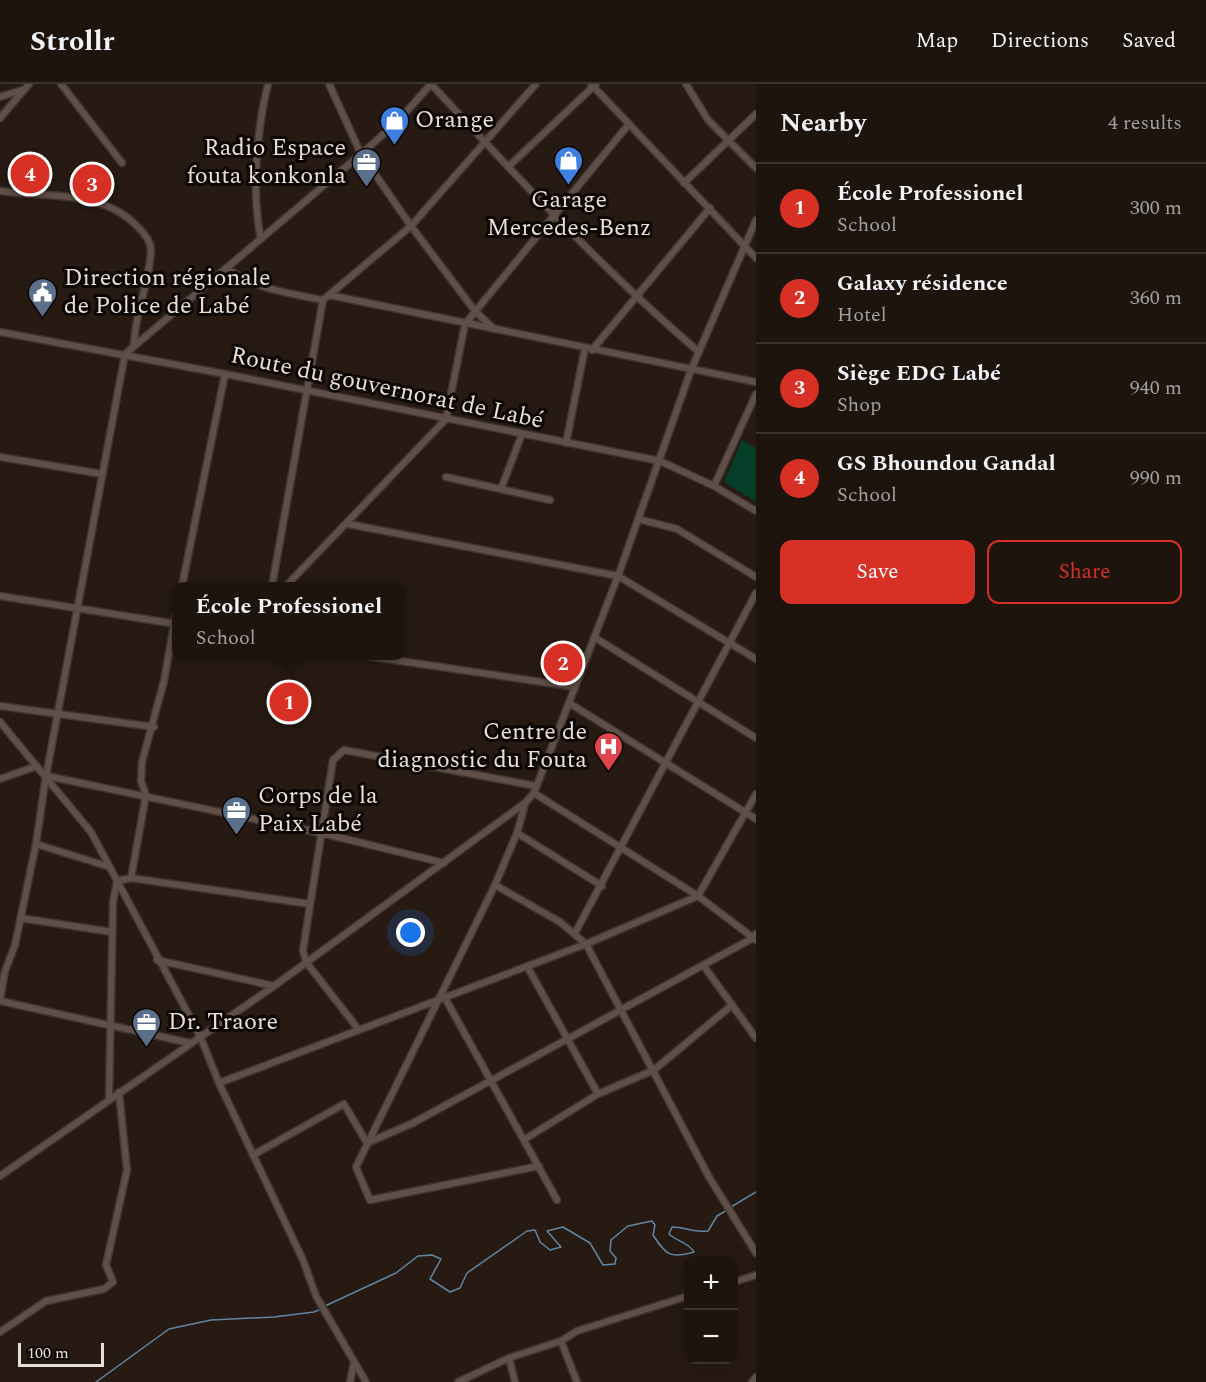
<!DOCTYPE html>
<html lang="en">
<head>
<meta charset="utf-8">
<style>
	:root { --surface:#1d140e; --page:#2a211c; --text:#f1f3f6; --muted:#a09e9e; --line:#3b332e; --accent:#d93025 }
	body { margin:0; font-family:Spectral,serif; background:var(--page); color:var(--text) }
	.controls { position:absolute; right:18px; bottom:18px; display:grid; overflow:hidden; border-radius:12px; box-shadow:0 6px 24px #0002 }
	.controls button { width:54px; height:54px; display:grid; place-items:center; padding:0; border:0; border-bottom:2px solid var(--line); background:var(--surface); color:var(--text); font:30px sans-serif }
	.scale { position:absolute; left:18px; bottom:15px; width:86px; box-sizing:border-box; padding-left:6px; border:3px solid #e8deda; border-top:0; font-size:16px; line-height:21px; white-space:nowrap; color:#e8deda; -webkit-text-stroke:4px #0c0704; paint-order:stroke }
	.you { position:absolute; left:411px; top:849px; width:21px; height:21px; margin:-15px; border:4px solid #fff; border-radius:50%; background:#1a73e8; box-shadow:0 0 0 9px #1a73e833 }
	.badge { display:grid; place-items:center; width:39px; height:39px; border-radius:50%; background:var(--accent); color:#fff; font-size:20px; font-weight:700 }
	.pin { position:absolute; translate:-50% -50%; border:3px solid #fff; box-shadow:0 2px 6px #0006 }
	.popup { position:absolute; left:172px; top:498px; width:234px; height:78px; box-sizing:border-box; display:grid; place-content:center; border-radius:12px; background:var(--surface); filter:drop-shadow(0 2px 4px #0005); font-size:20px; white-space:nowrap; color:var(--muted) }
	.popup b { font-size:22px; color:var(--text) }
	.popup::after { content:''; position:absolute; left:50%; top:100%; margin-left:-12px; border:12px solid transparent; border-top-color:var(--surface) }
	.list { margin:0; padding:0; list-style:none }
	h2 { display:flex; justify-content:space-between; align-items:center; height:78px; margin:0; padding:0 24px; font-size:26px }
	h2 small { font-size:20px; font-weight:400; color:var(--muted) }
	.list li { display:grid; grid-template-columns:39px 1fr auto; gap:18px; align-items:center; box-sizing:border-box; height:90px; padding:0 24px; border-top:2px solid var(--line) }
	.list b { display:block; font-size:22px; white-space:nowrap }
	.list p { margin:0; font-size:20px; white-space:nowrap; color:var(--muted) }
	.list em { font-size:20px; font-style:normal; color:var(--muted) }
	.actions { display:flex; gap:12px; padding:18px 24px }
	.actions a { flex:1; padding:14px 0; border:2px solid var(--accent); border-radius:12px; text-align:center; font-size:21px; color:var(--accent) }
	.actions .main { background:var(--accent); color:#fff }
	.map { position:relative; flex:none; width:756px; height:1298px; overflow:hidden }
	header { display:flex; align-items:center; gap:36px; box-sizing:border-box; height:84px; padding:0 30px; background:var(--surface); border-bottom:2px solid var(--line) }
	header strong { font-size:28px }
	nav { display:flex; gap:33px; margin-inline-start:auto; font-size:21px }
	main { display:flex }
	aside { flex:1; background:var(--surface) }
	.map>svg:first-child { display:block }
</style>
</head>
<body>
<header>
<strong>Strollr</strong>
<nav><a>Map</a><a>Directions</a><a>Saved</a></nav>
</header>
<main>
<div class="map">
<svg width="756" height="1298" viewBox="0 0 756 1298">
	<rect width="100%" height="100%" fill="#271a13"/>
	<!-- green -->
	<path fill="#043d28" d="M 742,356 L 756,364 L 756,418 L 724,398 Z"/>
	<g fill="none" stroke-linecap="round" stroke-linejoin="round">
		<!-- stream -->
		<g stroke="#6186a1" stroke-width="1.5">
			<path d="M 731,1123 L 756,1108"/>
			<path d="M 325,1222 L 396,1189 L 418,1172 L 432,1171 L 441,1175 L 430,1195 L 450,1208 L 460,1204 L 467,1189 L 527,1147 L 535,1146 L 540,1158 L 550,1166 L 561,1163 L 547,1147 L 563,1143 L 590,1159 L 603,1181 L 615,1180 L 616,1174 L 610,1167 L 611,1156 L 628,1142 L 652,1137 L 655,1141 L 653,1151 C 666,1171 670,1175 694,1168 C 688,1158 678,1158 669,1150 L 672,1143 C 685,1143 695,1149 708,1147 L 717,1132 L 727,1126"/>
			<path d="M 96,1298 L 169,1245 L 211,1236 L 274,1233 L 314,1228 L 321,1225"/>
		</g>
		<defs>
			<g id="minor">
				<path d="M 61,0 L 122,79"/>
				<path d="M 329,0 L 361,70 L 411,142 L 475,227 L 494,245"/>
				<path d="M 431,0 C 517,93 603,186 699,268"/>
				<path d="M 591,0 L 756,174"/>
				<path d="M 686,0 L 708,36 L 756,84"/>
				<path d="M 0,13 L 22,6"/>
				<path d="M 0,34 L 29,0"/>
				<path d="M 508,83 L 596,0"/>
				<path d="M 684,99 L 756,30"/>
				<path d="M 0,107 C 47,114 102,105 138,143 C 144,149 151,157 151,166 C 150,198 135,228 134,260"/>
				<path d="M 261,155 C 251,109 257,45 268,0"/>
				<path d="M 226,184 C 256,205 287,209 323,216 L 411,142 L 536,0"/>
				<path d="M 329,211 L 756,298"/>
				<path d="M 0,248 L 225,290 L 660,377 L 714,402 L 756,427"/>
				<path d="M 592,266 L 710,124"/>
				<path d="M 566,359 L 585,264"/>
				<path d="M 0,373 L 102,390"/>
				<path d="M 446,393 L 550,416"/>
				<path d="M 714,402 L 756,310"/>
				<path d="M 501,405 L 522,350"/>
				<path d="M 638,435 L 677,445 L 756,493"/>
				<path d="M 348,440 L 618,492 L 756,575"/>
				<path d="M 182,502 L 225,290"/>
				<path d="M 272,502 L 323,216"/>
				<path d="M 286,502 L 446,335 L 465,240 L 629,40"/>
				<path d="M 0,512 L 176,540"/>
				<path d="M 594,553 L 756,654"/>
				<path d="M 367,572 L 575,603"/>
				<path d="M 569,619 L 756,735"/>
				<path d="M 0,622 L 154,643"/>
				<path d="M 0,638 L 91,748 L 200,952 L 219,999 L 303,1176 L 316,1212 L 366,1298"/>
				<path d="M 47,692 L 321,749 L 444,779"/>
				<path d="M 0,695 L 37,682"/>
				<path d="M 534,709 L 698,812 L 756,856"/>
				<path d="M 525,720 L 517,749 L 495,801 L 356,1083 L 370,1116 L 539,1082"/>
				<path d="M 517,749 L 602,802"/>
				<path d="M 36,760 L 110,783"/>
				<path d="M 131,794 L 146,711 L 141,697 L 142,678 L 164,597 L 176,529"/>
				<path d="M 495,801 L 560,838 L 586,860 L 709,1093 L 756,1169"/>
				<path d="M 20,834 L 112,848"/>
				<path d="M 575,849 L 756,509"/>
				<path d="M 157,876 L 274,902"/>
				<path d="M 703,881 L 756,954"/>
				<path d="M 527,882 L 598,1010"/>
				<path d="M 445,914 L 557,1116"/>
				<path d="M 0,915 L 5,887 L 15,861 L 36,760 L 46,692 L 125,270 L 361,70 L 397,38 L 431,0"/>
				<path d="M 0,917 L 190,959"/>
				<path d="M 359,946 L 306,878 L 303,866 L 333,676 L 344,666 L 536,702"/>
				<path d="M 219,999 L 586,860 L 698,812 L 756,710"/>
				<path d="M 109,1016 L 113,818 L 117,797 L 131,794 L 310,820"/>
				<path d="M 525,1055 L 598,1010 L 654,986 L 732,921"/>
				<path d="M 253,1071 L 344,1020 L 367,1059 L 413,1039 L 753,854 L 756,850"/>
				<path d="M 0,1092 L 274,902 L 525,719 L 534,709 L 618,492 L 691,286 L 756,136"/>
				<path d="M 734,1198 L 756,1191"/>
				<path d="M 0,1248 L 46,1217 L 104,1205 L 113,1198 L 106,1181 L 127,1086 L 119,1008"/>
				<path d="M 561,1257 L 577,1298"/>
				<path d="M 509,1274 L 515,1298"/>
				<path d="M 350,1298 L 354,1278"/>
				<path d="M 458,1298 L 509,1274 L 561,1257 L 577,1247 L 688,1212"/>
				<path d="M 752,1298 L 756,1293"/>
			</g>
		</defs>
		<!-- minor casing -->
		<use href="#minor" stroke="#403532" stroke-width="9"/>
		<!-- minor -->
		<use href="#minor" stroke="#5f4f47" stroke-width="6"/>
	</g>
	<!-- icons -->
	<defs>
		<symbol id="shop-pin" viewBox="-11 -11 22 30"><path d="M0 17L-7.5 6A9.5 9.5 0 1 1 7.5 6Z" fill="#3f7fe0" stroke="#0c0704"/><path d="M-5-2.5h2.3a2.7 3.5 0 0 1 5.4 0H5L5.5 6h-11ZM-1.5-2.5h3a1.5 2.3 0 0 0-3 0Z" fill="#fff"/></symbol>
		<symbol id="office-pin" viewBox="-11 -11 22 30"><path d="M0 17L-7.5 6A9.5 9.5 0 1 1 7.5 6Z" fill="#5c6f8a" stroke="#0c0704"/><path d="M-6-3h4V-5.5h4V-3h4V5H-6ZM-1-4.5V-3h2v-1.5ZM-6 0V1H6V0Z" fill="#fff"/></symbol>
		<symbol id="civic-pin" viewBox="-11 -11 22 30"><path d="M0 17L-7.5 6A9.5 9.5 0 1 1 7.5 6Z" fill="#5c6f8a" stroke="#0c0704"/><path d="M-.6-6.5H3V-4.5H.6V-3L4-1V1h2V6H-6V1h2V-1L-.6-3ZM-1.2 2.5V6h2.4V2.5Z" fill="#fff"/></symbol>
		<symbol id="hospital-pin" viewBox="-11 -11 22 30"><path d="M0 17L-7.5 6A9.5 9.5 0 1 1 7.5 6Z" fill="#e0444e" stroke="#0c0704"/><path d="M-5-5h3v3.5h4V-5h3V5h-3V1.5h-4V5h-3Z" fill="#fff"/></symbol>
	</defs>
	<g fill-rule="evenodd">
		<use href="#shop-pin" x="378" y="20" width="33" height="45"/>
		<use href="#shop-pin" x="552" y="60" width="33" height="45"/>
		<use href="#office-pin" x="350" y="62" width="33" height="45"/>
		<use href="#civic-pin" x="26" y="192" width="33" height="45"/>
		<use href="#hospital-pin" x="592" y="646" width="33" height="45"/>
		<use href="#office-pin" x="220" y="710" width="33" height="45"/>
		<use href="#office-pin" x="130" y="922" width="33" height="45"/>
	</g>
	<g text-anchor="middle" dominant-baseline="central" stroke-width="6" stroke-linejoin="round" paint-order="stroke">
		<!-- poi labels -->
		<g font-size="24" fill="#e8deda" stroke="#0c0704" text-anchor="start">
			<text x="415" y="36">Orange</text>
			<text x="346" y="64" text-anchor="end">Radio Espace<tspan x="346" dy="28">fouta konkonla</tspan></text>
			<text x="569" y="116" text-anchor="middle">Garage<tspan x="569" dy="28">Mercedes-Benz</tspan></text>
			<text x="64" y="194">Direction régionale<tspan x="64" dy="28">de Police de Labé</tspan></text>
			<text x="587" y="648" text-anchor="end">Centre de<tspan x="587" dy="28">diagnostic du Fouta</tspan></text>
			<text x="258" y="712">Corps de la<tspan x="258" dy="28">Paix Labé</tspan></text>
			<text x="168" y="938">Dr. Traore</text>
		</g>
		<!-- street labels -->
		<g font-size="24" fill="#e8deda" stroke="#0c0704">
			<text transform="translate(387 304) rotate(12)">Route du gouvernorat de Labé</text>
		</g>
	</g>
</svg>
<div class="controls">
<button>+</button>
<button>−</button>
</div>
<div class="scale">100 m</div>
<div class="you"></div>
<div class="pin badge" style="left:289px;top:618px">1</div>
<div class="popup"><b>École Professionel</b>School</div>
<div class="pin badge" style="left:563px;top:579px">2</div>
<div class="pin badge" style="left:92px;top:100px">3</div>
<div class="pin badge" style="left:30px;top:90px">4</div>
</div>
<aside>
<h2>Nearby<small>4 results</small></h2>
<ul class="list">
<li><span class="badge">1</span><div><b>École Professionel</b><p>School</p></div><em>300 m</em></li>
<li><span class="badge">2</span><div><b>Galaxy résidence</b><p>Hotel</p></div><em>360 m</em></li>
<li><span class="badge">3</span><div><b>Siège EDG Labé</b><p>Shop</p></div><em>940 m</em></li>
<li><span class="badge">4</span><div><b>GS Bhoundou Gandal</b><p>School</p></div><em>990 m</em></li>
</ul>
<div class="actions"><a class="main">Save</a><a>Share</a></div>
</aside>
</main>
</body>
</html>
